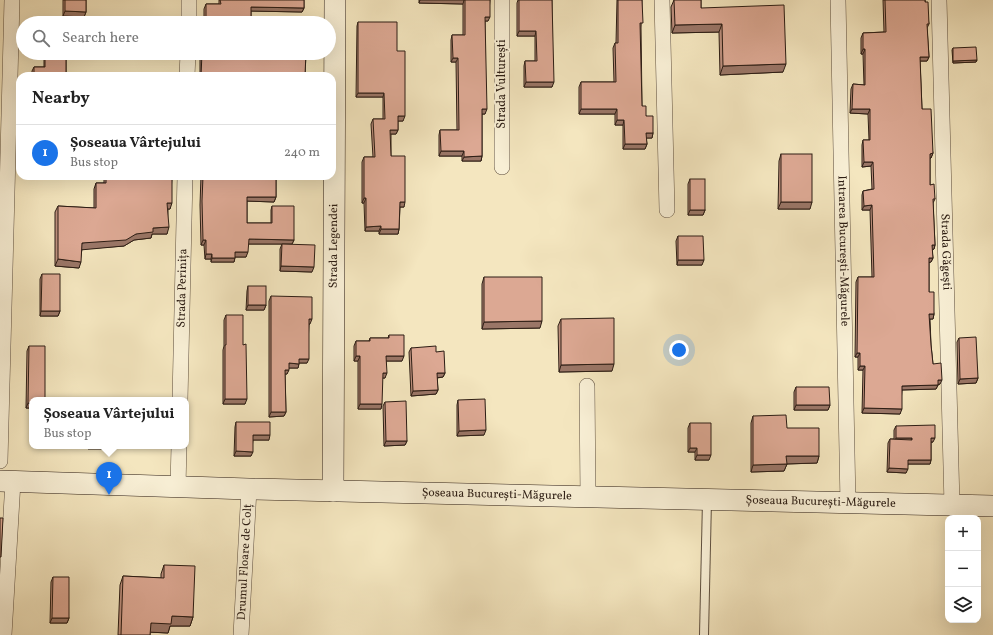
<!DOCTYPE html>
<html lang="en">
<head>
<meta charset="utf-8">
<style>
	:root { --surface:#fff; --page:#f2f2f2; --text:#222; --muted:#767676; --line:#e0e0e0; --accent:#1a73e8 }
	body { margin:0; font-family:Vollkorn,serif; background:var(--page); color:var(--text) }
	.controls { position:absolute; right:12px; bottom:12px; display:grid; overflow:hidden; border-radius:8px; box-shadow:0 4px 16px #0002 }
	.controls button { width:36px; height:36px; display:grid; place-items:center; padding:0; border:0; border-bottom:1px solid var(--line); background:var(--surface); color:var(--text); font:20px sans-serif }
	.you { position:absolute; left:679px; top:350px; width:14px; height:14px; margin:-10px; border:3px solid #fff; border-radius:50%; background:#1a73e8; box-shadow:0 0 0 6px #1a73e833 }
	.badge { display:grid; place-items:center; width:26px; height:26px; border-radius:50%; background:var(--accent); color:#fff; font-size:13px; font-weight:700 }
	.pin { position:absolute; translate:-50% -33px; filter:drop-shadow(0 1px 2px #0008) }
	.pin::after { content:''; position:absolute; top:21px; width:14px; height:12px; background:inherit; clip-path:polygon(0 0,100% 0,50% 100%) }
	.popup { position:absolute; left:29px; top:397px; width:160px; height:52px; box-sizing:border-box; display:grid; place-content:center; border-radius:8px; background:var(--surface); filter:drop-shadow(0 1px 3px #0005); font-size:13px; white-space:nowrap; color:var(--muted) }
	.popup b { font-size:15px; color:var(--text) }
	.popup::after { content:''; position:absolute; left:50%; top:100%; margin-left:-8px; border:8px solid transparent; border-top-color:var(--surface) }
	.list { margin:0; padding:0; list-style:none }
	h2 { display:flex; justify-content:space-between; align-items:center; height:52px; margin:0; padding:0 16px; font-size:17px }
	h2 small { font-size:13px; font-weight:400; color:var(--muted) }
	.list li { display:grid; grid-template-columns:26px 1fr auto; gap:12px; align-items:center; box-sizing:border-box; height:56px; padding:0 16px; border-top:1px solid var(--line) }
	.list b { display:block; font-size:15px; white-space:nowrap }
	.list p { margin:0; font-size:13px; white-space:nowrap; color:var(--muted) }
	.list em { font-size:13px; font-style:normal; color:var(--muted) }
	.icon { flex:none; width:22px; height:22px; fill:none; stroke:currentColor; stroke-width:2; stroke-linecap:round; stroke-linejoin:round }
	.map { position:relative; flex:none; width:993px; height:635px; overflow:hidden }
	.search { position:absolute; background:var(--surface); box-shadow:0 4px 16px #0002; left:16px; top:16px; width:320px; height:44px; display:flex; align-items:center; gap:10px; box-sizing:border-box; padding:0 14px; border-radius:22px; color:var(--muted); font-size:15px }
	.panel { position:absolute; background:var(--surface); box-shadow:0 4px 16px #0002; left:16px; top:72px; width:320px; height:108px; border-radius:12px }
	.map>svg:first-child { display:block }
</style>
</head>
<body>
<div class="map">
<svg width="993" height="635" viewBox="0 0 993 635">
	<rect width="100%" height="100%" fill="#f4e6bf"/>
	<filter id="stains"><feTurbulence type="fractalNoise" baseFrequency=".005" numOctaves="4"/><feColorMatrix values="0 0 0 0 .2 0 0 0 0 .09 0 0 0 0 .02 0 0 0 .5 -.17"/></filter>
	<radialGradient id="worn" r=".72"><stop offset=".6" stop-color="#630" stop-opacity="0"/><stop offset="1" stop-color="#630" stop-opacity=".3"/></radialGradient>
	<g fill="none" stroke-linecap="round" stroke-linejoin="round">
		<defs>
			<path id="lane" d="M 704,635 L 707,500"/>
			<g id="street">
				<path d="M 662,0 L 667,210"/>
				<path id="s1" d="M 838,0 L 848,503"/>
				<path id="s2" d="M 939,0 L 952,505"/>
				<path d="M 189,23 L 189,0"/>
				<path d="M 187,76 L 188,53"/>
				<path d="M 502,167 L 502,0"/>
				<path d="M 587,386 L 588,497"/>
				<path id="s3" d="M 180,400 L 185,176"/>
				<path d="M 0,461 L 12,0"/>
				<path d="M 178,486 L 179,446"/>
				<path d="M 4,635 L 13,481"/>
				<path id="s4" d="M 241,635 L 249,489"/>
			</g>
			<g id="secondary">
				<path id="s5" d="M 0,481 L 249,489 L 993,506"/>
				<path id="s6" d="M 333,491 L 335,0"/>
			</g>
		</defs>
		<!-- lane casing -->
		<use href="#lane" stroke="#5e4f3f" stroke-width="10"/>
		<!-- street casing -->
		<use href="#street" stroke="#5e4f3f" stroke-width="16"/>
		<!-- secondary casing -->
		<use href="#secondary" stroke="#2c1d14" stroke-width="22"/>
		<!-- lane -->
		<use href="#lane" stroke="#f8efd5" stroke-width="8"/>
		<!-- street -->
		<use href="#street" stroke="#f8efd5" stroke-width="15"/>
		<!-- secondary -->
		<use href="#secondary" stroke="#f8efd5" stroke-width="21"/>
	</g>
	<!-- wall -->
	<g fill="#bd907e" stroke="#2c1d14">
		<path d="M 63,0 L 86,0 L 86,12 L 84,17 L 63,16 Z"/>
		<path d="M 219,0 L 304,0 L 304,8 L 302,12 L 251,11 L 251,23 L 204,23 L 204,9 L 206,4 L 219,4 Z"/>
		<path d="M 419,0 L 490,0 L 488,21 L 485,21 L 485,114 L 482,114 L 482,156 L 481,161 L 462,161 L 462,156 L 439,156 L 439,135 L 440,130 L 457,130 L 456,62 L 451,62 L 451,40 L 452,35 L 463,35 L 463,4 L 419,3 Z"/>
		<path d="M 518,0 L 552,0 L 552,87 L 524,87 L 524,66 L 525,61 L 535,61 L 535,36 L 517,36 L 517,3 Z"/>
		<path d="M 617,0 L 642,0 L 641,28 L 642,106 L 646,116 L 653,133 L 652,138 L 646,138 L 647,144 L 645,149 L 623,149 L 623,125 L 615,125 L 615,114 L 579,114 L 579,87 L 581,82 L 614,82 L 613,48 L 615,43 L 616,43 Z"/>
		<path d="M 674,0 L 701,0 L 701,8 L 783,72 L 720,75 L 719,32 L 672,33 L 671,7 Z"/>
		<path d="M 883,0 L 925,0 L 929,24 L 927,28 L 929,57 L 927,61 L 920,61 L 922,109 L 933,153 L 931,158 L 930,158 L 930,185 L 935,199 L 933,203 L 935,245 L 934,249 L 932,250 L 933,258 L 931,262 L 929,262 L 929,292 L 934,314 L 933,319 L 930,319 L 931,345 L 933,364 L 940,384 L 938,385 L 936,389 L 902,390 L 900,414 L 862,413 L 863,370 L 858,370 L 858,357 L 855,357 L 856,282 L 858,277 L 872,277 L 870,210 L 862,210 L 862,195 L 863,191 L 872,189 L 871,166 L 862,167 L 862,145 L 863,140 L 869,140 L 868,114 L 850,113 L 851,89 L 853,84 L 864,85 L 863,54 L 861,54 L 861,38 L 863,33 L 884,32 Z"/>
		<path d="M 358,22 L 397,51 L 403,121 L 398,121 L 398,130 L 396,134 L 391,134 L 391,156 L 404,207 L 400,207 L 399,229 L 398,234 L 379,234 L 379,231 L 365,231 L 364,203 L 362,203 L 362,162 L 364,157 L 373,157 L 371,124 L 373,119 L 383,119 L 383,97 L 356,97 L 357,26 Z"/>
		<path d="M 953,48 L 977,60 L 976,62 L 953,63 L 952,50 Z"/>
		<path d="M 44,53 L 74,53 L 73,58 L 66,58 L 66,76 L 32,76 L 32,71 L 34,67 L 44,67 Z"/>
		<path d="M 200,53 L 306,53 L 305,75 L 308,76 L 200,76 Z"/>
		<path d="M 781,154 L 810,209 L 778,209 L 779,161 Z"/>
		<path d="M 104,176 L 172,176 L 170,209 L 168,209 L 167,234 L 152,234 L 151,238 L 134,240 L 124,246 L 82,249 L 79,268 L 55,266 L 55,212 L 58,206 L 94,208 L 94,189 L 96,183 L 104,183 Z"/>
		<path d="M 201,176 L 276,176 L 276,197 L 274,202 L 247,201 L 247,223 L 271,223 L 271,210 L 272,206 L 294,240 L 292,244 L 248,244 L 246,257 L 235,257 L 234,262 L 211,262 L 211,259 L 205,259 L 204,245 L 201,245 L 200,205 Z"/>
		<path d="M 690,179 L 705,210 L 703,215 L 688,215 L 688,184 Z"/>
		<path d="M 678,236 L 702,265 L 677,265 L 676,241 Z"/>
		<path d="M 282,244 L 312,272 L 280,271 L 280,249 Z"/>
		<path d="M 42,274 L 60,311 L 58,316 L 40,316 L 40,279 Z"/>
		<path d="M 484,277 L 540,328 L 482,329 L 482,284 Z"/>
		<path d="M 248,286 L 266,305 L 264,310 L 246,310 L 247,291 Z"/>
		<path d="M 271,296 L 310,324 L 309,324 L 307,363 L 299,363 L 298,368 L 289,368 L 287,374 L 285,374 L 286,412 L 284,416 L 269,417 L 269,301 Z"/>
		<path d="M 226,315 L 243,345 L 245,404 L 223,404 L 223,350 L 224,346 L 224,320 Z"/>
		<path d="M 561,319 L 612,371 L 559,372 L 558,326 Z"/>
		<path d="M 389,335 L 402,361 L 386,361 L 385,378 L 382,378 L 381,409 L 358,409 L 358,361 L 354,361 L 354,346 L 356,341 L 369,341 L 370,338 L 388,338 Z"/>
		<path d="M 959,338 L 978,378 L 976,383 L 958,384 L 957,342 Z"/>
		<path d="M 29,346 L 32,400 L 32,408 L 26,408 L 27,351 Z"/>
		<path d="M 411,348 L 436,352 L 445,373 L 443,377 L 437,378 L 438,390 L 436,394 L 411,396 L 409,352 Z"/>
		<path d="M 796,387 L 830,405 L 828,410 L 794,410 L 794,392 Z"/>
		<path d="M 458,400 L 484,435 L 457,436 L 457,405 Z"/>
		<path d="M 385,402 L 407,441 L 405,445 L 384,446 L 383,406 Z"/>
		<path d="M 753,416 L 787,428 L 819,456 L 817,463 L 787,464 L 784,471 L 751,472 L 751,423 Z"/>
		<path d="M 236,422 L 269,440 L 253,440 L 251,456 L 234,456 L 235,427 Z"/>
		<path d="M 690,423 L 709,460 L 695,460 L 695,452 L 688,452 L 688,428 Z"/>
		<path d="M 896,426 L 933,442 L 931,442 L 931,460 L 930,464 L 908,464 L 906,473 L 887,472 L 888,443 L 890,439 L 894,439 L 894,430 Z"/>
		<path d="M 164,565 L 193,617 L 190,626 L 170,626 L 168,633 L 150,632 L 150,635 L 118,635 L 120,585 L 123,576 L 161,578 L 161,574 Z"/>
		<path d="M 53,577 L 69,618 L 67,623 L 50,623 L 51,582 Z"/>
	</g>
	<!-- shaded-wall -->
	<g fill="#9a7667" stroke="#2c1d14">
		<path d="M 420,0 L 464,0 L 463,4 L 419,3 Z"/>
		<path d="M 251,7 L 304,8 L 302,12 L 249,11 Z"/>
		<path d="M 65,11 L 86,12 L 84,17 L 63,16 Z"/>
		<path d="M 485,17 L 490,17 L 488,21 L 483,21 Z"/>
		<path d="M 206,19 L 221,19 L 220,23 L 204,23 Z"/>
		<path d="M 722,24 L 719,32 L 672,33 L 675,25 Z"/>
		<path d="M 519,31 L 536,31 L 535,36 L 517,36 Z"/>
		<path d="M 863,49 L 865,49 L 863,54 L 861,54 Z"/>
		<path d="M 66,53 L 74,53 L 73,58 L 64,58 Z"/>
		<path d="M 920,57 L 929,57 L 927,61 L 919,61 Z"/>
		<path d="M 453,58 L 458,58 L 456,62 L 451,62 Z"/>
		<path d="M 977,60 L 976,62 L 953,63 L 953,61 Z"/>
		<path d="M 786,64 L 783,72 L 720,75 L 723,66 Z"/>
		<path d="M 526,82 L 554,82 L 552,87 L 524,87 Z"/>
		<path d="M 358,93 L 384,93 L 383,97 L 356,97 Z"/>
		<path d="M 482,109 L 487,109 L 485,114 L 480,114 Z"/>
		<path d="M 581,109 L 617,109 L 615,114 L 579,114 Z"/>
		<path d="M 852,109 L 870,109 L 868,114 L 850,113 Z"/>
		<path d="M 398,116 L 405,116 L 403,121 L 397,121 Z"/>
		<path d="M 617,120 L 624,120 L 623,125 L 615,125 Z"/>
		<path d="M 390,130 L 398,130 L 396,134 L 389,134 Z"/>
		<path d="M 646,133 L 653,133 L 652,138 L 645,138 Z"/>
		<path d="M 625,144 L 647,144 L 645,149 L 623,149 Z"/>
		<path d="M 441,151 L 464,151 L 462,156 L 439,156 Z"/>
		<path d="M 933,153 L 931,158 L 928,158 L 930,154 Z"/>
		<path d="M 482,156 L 481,161 L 462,161 L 464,157 Z"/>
		<path d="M 864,162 L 873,162 L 871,166 L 862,167 Z"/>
		<path d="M 247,197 L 276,197 L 274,202 L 245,201 Z"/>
		<path d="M 364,198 L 366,198 L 364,203 L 362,203 Z"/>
		<path d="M 400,202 L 405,202 L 404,207 L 399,207 Z"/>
		<path d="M 781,202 L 812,202 L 810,209 L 778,209 Z"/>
		<path d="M 167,203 L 172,203 L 170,209 L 165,209 Z"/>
		<path d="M 872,205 L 870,210 L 862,210 L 864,206 Z"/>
		<path d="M 690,210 L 705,210 L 703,215 L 688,215 Z"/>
		<path d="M 381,226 L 379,231 L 365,231 L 366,227 Z"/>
		<path d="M 169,227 L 167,234 L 152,234 L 151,238 L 134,240 L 124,246 L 80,250 L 82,243 L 136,234 L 153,228 Z"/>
		<path d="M 381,229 L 399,229 L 398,234 L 379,234 Z"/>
		<path d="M 249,239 L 294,240 L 292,244 L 247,244 Z"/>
		<path d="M 203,240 L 206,240 L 204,245 L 201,245 Z"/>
		<path d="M 932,245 L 935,245 L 934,249 L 931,250 Z"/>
		<path d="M 235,252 L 248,252 L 246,257 L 234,257 Z"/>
		<path d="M 206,254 L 212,254 L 211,259 L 205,259 Z"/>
		<path d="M 212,258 L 235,258 L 234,262 L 211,262 Z"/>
		<path d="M 929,258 L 933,258 L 931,262 L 927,263 Z"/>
		<path d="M 58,259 L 81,262 L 79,268 L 55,266 Z"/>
		<path d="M 678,260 L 704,260 L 702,265 L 677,265 Z"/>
		<path d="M 281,266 L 314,267 L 312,272 L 280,271 Z"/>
		<path d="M 248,305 L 266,305 L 264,310 L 246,310 Z"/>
		<path d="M 41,311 L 60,311 L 58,316 L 40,316 Z"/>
		<path d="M 929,314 L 934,314 L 933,319 L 928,319 Z"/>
		<path d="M 309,319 L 312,319 L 310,324 L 307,324 Z"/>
		<path d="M 542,321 L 540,328 L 482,329 L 484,322 Z"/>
		<path d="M 857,353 L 860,353 L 858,357 L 855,357 Z"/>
		<path d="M 356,356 L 360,356 L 358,361 L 354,361 Z"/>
		<path d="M 386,356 L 404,356 L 402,361 L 384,361 Z"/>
		<path d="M 299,359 L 309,359 L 307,363 L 297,363 Z"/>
		<path d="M 289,363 L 299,364 L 298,368 L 288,368 Z"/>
		<path d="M 614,364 L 612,371 L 559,372 L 561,365 Z"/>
		<path d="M 860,366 L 865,366 L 863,370 L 858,370 Z"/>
		<path d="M 285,370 L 289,370 L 287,374 L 284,374 Z"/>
		<path d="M 383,373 L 387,373 L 385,378 L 381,378 Z"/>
		<path d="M 437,373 L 445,373 L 443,377 L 435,378 Z"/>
		<path d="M 978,378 L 976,383 L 958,384 L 960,379 Z"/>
		<path d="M 938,380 L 942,380 L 940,384 L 936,385 Z"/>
		<path d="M 938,385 L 936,389 L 900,390 L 902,386 Z"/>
		<path d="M 438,390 L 436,394 L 411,396 L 413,391 Z"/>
		<path d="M 225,399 L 247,399 L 245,404 L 223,404 Z"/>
		<path d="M 28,403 L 32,404 L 32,408 L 26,408 Z"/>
		<path d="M 360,404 L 382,404 L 381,409 L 358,409 Z"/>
		<path d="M 796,405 L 830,405 L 828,410 L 794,410 Z"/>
		<path d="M 864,408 L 902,409 L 900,414 L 862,413 Z"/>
		<path d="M 271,412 L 286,412 L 284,416 L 269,417 Z"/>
		<path d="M 486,430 L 484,435 L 457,436 L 459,431 Z"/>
		<path d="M 253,435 L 270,435 L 269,440 L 252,440 Z"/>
		<path d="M 896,438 L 912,438 L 910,442 L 894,442 Z"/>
		<path d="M 931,438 L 935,438 L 933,442 L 929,442 Z"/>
		<path d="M 386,441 L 407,441 L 405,445 L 384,446 Z"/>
		<path d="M 89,446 L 115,446 L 113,449 L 88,449 Z"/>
		<path d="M 690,448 L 697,448 L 695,452 L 688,452 Z"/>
		<path d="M 236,451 L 253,452 L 251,456 L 234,456 Z"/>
		<path d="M 697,455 L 711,455 L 709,460 L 695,460 Z"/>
		<path d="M 786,456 L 819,456 L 817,463 L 784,464 Z"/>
		<path d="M 908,460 L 931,460 L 930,464 L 906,464 Z"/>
		<path d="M 787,464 L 784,471 L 751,472 L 753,465 Z"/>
		<path d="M 889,468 L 908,469 L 906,473 L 887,472 Z"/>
		<path d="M 172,616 L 193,617 L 190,626 L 170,626 L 168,633 L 147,632 L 151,623 Z"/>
		<path d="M 52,618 L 69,618 L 67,623 L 50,623 Z"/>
	</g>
	<!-- building -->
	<g fill="#dca893" stroke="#2c1d14">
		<path d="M 65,0 L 86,0 L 86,12 L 65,11 Z"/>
		<path d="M 220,0 L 304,0 L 304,8 L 251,7 L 251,23 L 221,23 L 221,19 L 206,19 L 206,4 L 221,4 Z"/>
		<path d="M 465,0 L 490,0 L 490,17 L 485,17 L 487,109 L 482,109 L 482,156 L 464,157 L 464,151 L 441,151 L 440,130 L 459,130 L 458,58 L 453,58 L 452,35 L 465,35 Z"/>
		<path d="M 519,0 L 552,0 L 554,82 L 526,82 L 525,61 L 537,61 L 536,31 L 519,31 Z"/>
		<path d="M 618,0 L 642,0 L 643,23 L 640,23 L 642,106 L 646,106 L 646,116 L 653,116 L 653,133 L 646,133 L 647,144 L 625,144 L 624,120 L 617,120 L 617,109 L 581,109 L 581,82 L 616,82 L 615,43 L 618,43 Z"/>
		<path d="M 674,0 L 701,0 L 701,8 L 784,5 L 786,64 L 723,66 L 722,24 L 675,25 Z"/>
		<path d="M 885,0 L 925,0 L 925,2 L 928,2 L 929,24 L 927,24 L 929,57 L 920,57 L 922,109 L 931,109 L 933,153 L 930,154 L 930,185 L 934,184 L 935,199 L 933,199 L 935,245 L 932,245 L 933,258 L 929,258 L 929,292 L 934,292 L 934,314 L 929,314 L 931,345 L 933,364 L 941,363 L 942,380 L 938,380 L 938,385 L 902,386 L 902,409 L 864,408 L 865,366 L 860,366 L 860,353 L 857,353 L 858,277 L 874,277 L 872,205 L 864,206 L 863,191 L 874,189 L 873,162 L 864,162 L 863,140 L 870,140 L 870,109 L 852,109 L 853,84 L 865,85 L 865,49 L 863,49 L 863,33 L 886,32 Z"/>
		<path d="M 358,22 L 397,22 L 397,51 L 405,51 L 405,116 L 398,116 L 398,130 L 390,130 L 391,156 L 405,156 L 405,202 L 400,202 L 399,229 L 381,229 L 381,226 L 366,227 L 366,198 L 364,198 L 364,157 L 375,157 L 373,119 L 385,119 L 384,93 L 358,93 Z"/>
		<path d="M 976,47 L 977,60 L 953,61 L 953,48 Z"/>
		<path d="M 45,53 L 74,53 L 66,53 L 66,76 L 34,76 L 34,67 L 45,67 Z"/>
		<path d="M 202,53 L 306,53 L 305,75 L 308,75 L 308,76 L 201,76 Z"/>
		<rect x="781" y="154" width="31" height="48"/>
		<path d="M 106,176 L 172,176 L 172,203 L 167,203 L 169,227 L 153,228 L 153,232 L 136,234 L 126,240 L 82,243 L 81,262 L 58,259 L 58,206 L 96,208 L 96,183 L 106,183 Z"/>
		<path d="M 203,176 L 276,176 L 276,197 L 247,197 L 247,223 L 272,223 L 272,206 L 294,206 L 294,240 L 249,239 L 248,252 L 235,252 L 235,258 L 212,258 L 212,254 L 206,254 L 206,240 L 203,240 L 202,201 Z"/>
		<rect x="690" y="179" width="15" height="31"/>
		<path d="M 678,236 L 703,236 L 704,260 L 678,260 Z"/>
		<path d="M 282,244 L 315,245 L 314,267 L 281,266 Z"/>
		<path d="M 42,274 L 60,274 L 60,311 L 41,311 Z"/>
		<path d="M 484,277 L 542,277 L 542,321 L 484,322 Z"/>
		<rect x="248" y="286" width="18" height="19"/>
		<path d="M 271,296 L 312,297 L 312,319 L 309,319 L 309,359 L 299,359 L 299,364 L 289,363 L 289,370 L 285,370 L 286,412 L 271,412 Z"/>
		<path d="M 226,315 L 243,315 L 243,345 L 246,344 L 247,399 L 225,399 L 225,345 L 226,345 Z"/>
		<path d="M 614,318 L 614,364 L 561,365 L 561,319 Z"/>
		<path d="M 389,335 L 404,335 L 404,356 L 386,356 L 387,373 L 383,373 L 382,404 L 360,404 L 360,356 L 356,356 L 356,341 L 370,341 L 370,338 L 389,338 Z"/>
		<path d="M 976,337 L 978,378 L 960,379 L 959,338 Z"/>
		<path d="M 29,346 L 45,346 L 45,400 L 32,400 L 32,404 L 28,403 Z"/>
		<path d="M 436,346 L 436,352 L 444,351 L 445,373 L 437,373 L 438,390 L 413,391 L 411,348 Z"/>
		<path d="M 796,387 L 829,387 L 830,405 L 796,405 Z"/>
		<path d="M 485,399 L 486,430 L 459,431 L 458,400 Z"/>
		<path d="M 406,401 L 407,441 L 386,441 L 385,402 Z"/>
		<path d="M 786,415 L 787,428 L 819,428 L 819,456 L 786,456 L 787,464 L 753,465 L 753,416 Z"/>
		<path d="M 236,422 L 270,422 L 270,435 L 253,435 L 253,452 L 236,451 Z"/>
		<path d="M 690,423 L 711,423 L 711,455 L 697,455 L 697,448 L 690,448 Z"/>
		<path d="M 935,425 L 935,438 L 931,438 L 931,460 L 908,460 L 908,469 L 889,468 L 890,439 L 912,440 L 912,438 L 896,438 L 896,426 Z"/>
		<path d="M 0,518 L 3,518 L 1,557 L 0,557 Z"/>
		<path d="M 164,565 L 195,566 L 193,617 L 172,616 L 171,624 L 151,623 L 150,635 L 121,635 L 123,576 L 164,578 Z"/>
		<path d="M 53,577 L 69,577 L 69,618 L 52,618 Z"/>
	</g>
	<g text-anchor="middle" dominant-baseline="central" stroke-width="4" stroke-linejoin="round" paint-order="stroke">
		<!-- street labels -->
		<g font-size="12" fill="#2c1d14" stroke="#f8efd5">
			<text transform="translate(502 84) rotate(-90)">Strada Vulturești</text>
			<text stroke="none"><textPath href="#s6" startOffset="245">Strada Legendei</textPath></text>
			<text stroke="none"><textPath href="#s1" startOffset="251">Intrarea București-Măgurele</textPath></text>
			<text stroke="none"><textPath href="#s2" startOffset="252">Strada Găgești</textPath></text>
			<text stroke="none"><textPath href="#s3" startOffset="112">Strada Perinița</textPath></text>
			<text stroke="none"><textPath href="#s5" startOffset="497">Șoseaua București-Măgurele</textPath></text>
			<text stroke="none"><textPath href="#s5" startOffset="821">Șoseaua București-Măgurele</textPath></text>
			<text stroke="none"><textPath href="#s4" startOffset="73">Drumul Floare de Colț</textPath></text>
		</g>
	</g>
	<rect width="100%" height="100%" filter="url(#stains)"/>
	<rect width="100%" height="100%" fill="url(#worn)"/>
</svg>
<div class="controls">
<button>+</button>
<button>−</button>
<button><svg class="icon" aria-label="layers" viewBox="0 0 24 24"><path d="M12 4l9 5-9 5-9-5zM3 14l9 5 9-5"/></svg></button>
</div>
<div class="you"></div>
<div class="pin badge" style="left:109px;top:495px">1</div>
<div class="popup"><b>Șoseaua Vârtejului</b>Bus stop</div>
<div class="search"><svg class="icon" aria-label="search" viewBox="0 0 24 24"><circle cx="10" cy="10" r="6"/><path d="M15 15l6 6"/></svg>Search here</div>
<section class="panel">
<h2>Nearby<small></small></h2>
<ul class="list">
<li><span class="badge">1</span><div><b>Șoseaua Vârtejului</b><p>Bus stop</p></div><em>240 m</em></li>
</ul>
</section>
</div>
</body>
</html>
